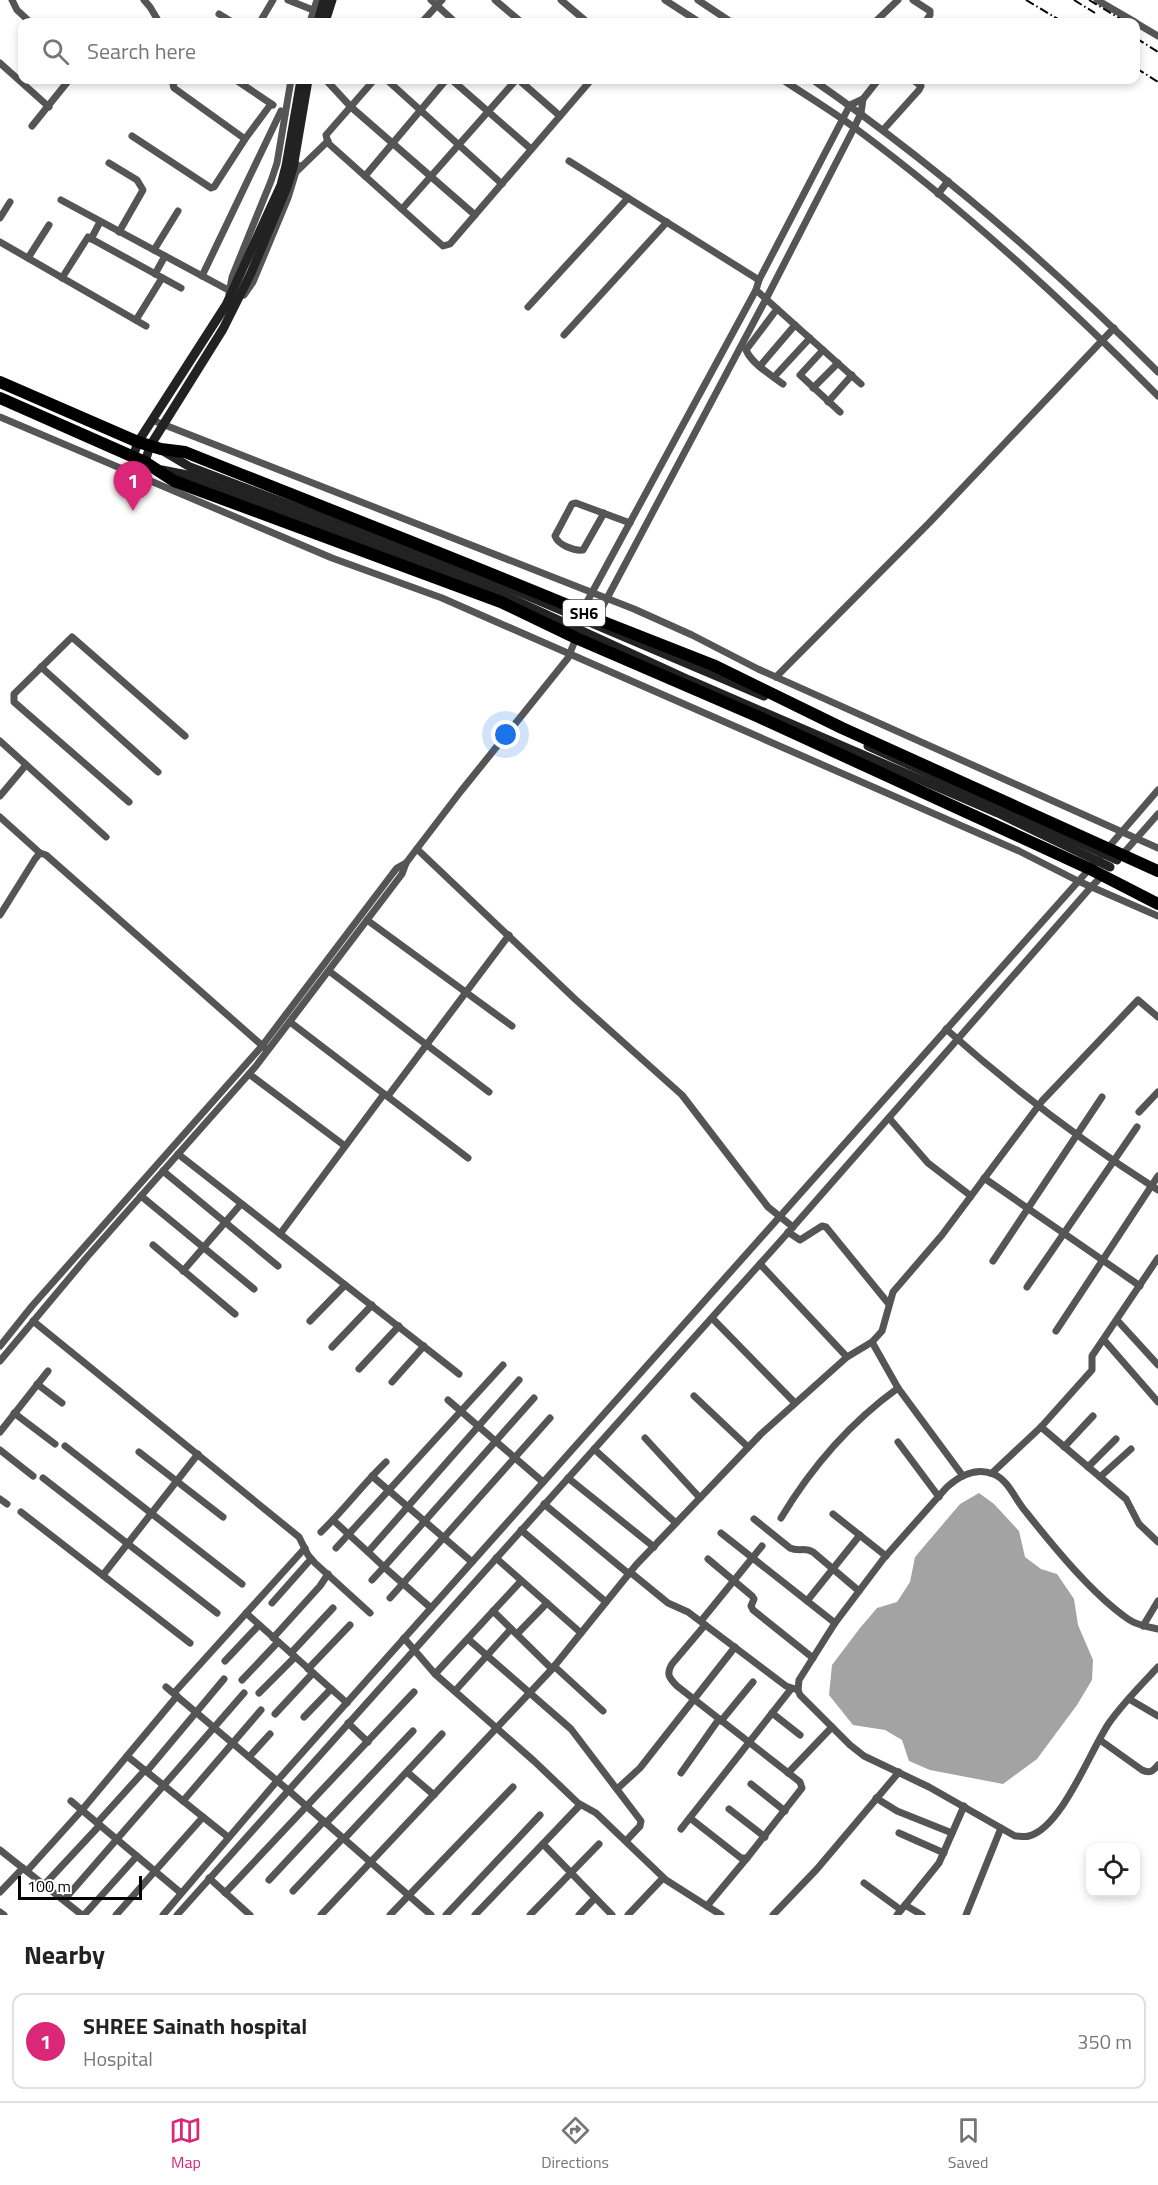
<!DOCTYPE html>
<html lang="en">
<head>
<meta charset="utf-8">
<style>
	:root { --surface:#fff; --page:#f2f2f2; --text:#222; --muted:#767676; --line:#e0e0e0; --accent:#db2777 }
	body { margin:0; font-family:"Titillium Web",sans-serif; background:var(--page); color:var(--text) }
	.controls { position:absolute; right:18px; bottom:18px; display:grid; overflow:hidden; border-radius:12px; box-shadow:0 3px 9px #0003 }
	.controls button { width:54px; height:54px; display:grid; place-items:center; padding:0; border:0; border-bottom:2px solid var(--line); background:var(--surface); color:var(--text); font:30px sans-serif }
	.scale { position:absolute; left:18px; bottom:15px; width:124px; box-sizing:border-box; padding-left:6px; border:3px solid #000; border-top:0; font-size:16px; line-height:21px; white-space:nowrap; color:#000; -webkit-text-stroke:4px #fff; paint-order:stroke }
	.you { position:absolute; left:506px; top:735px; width:21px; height:21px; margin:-15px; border:4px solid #fff; border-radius:50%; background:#1a73e8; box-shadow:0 0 0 9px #1a73e833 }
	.badge { display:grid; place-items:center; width:39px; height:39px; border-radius:50%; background:var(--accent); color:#fff; font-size:20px; font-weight:700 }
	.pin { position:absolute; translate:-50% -50px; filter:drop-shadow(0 2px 3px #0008) }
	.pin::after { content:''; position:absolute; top:32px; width:21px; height:18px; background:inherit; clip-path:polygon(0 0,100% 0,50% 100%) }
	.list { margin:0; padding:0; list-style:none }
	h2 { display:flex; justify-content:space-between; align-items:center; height:78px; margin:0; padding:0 24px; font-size:26px }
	h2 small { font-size:20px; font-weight:400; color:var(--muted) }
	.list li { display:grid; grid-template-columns:39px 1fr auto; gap:18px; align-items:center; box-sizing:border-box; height:96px; margin:0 12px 12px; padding:0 12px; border:2px solid var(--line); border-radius:12px }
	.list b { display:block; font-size:22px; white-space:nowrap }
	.list p { margin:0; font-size:20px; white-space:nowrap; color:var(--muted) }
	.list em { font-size:20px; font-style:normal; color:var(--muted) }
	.icon { flex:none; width:33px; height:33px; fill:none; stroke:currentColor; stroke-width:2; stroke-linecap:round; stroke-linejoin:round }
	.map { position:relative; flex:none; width:1158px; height:1915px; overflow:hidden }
	.search { position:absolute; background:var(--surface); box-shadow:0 3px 9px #0003; left:18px; right:18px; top:18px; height:66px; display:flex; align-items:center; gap:15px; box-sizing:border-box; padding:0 21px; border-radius:12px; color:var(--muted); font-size:22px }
	.sheet { height:186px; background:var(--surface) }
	nav { display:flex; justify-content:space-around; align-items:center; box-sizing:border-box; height:84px; border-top:2px solid var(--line); background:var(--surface); font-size:16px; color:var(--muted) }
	nav a { display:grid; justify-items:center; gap:3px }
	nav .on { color:var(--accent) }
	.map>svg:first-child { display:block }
</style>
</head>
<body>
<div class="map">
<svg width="1158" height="1915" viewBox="0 0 1158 1915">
	<rect width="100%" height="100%" fill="#fff"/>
	<!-- water -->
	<path fill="#a3a3a3" d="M 979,1493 L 994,1504 L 1019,1531 L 1025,1557 L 1041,1569 L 1057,1574 L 1074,1599 L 1078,1625 L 1093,1660 L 1092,1680 L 1077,1705 L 1037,1759 L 1003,1784 L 930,1770 L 909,1761 L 902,1740 L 885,1730 L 853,1725 L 829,1695 L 832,1665 L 860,1628 L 877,1608 L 897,1602 L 910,1582 L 915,1557 L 960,1504 Z"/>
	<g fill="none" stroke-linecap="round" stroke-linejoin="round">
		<!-- street -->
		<g stroke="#555" stroke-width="7">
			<path d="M 12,0 L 17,10 L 30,22"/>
			<path d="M 144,0 L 150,7 L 159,22"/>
			<path d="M 288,0 L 323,14"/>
			<path d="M 431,0 L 455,22"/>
			<path d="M 495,0 L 521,22"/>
			<path d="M 561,0 L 587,22"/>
			<path d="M 665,0 L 699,22"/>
			<path d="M 698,0 L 731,22"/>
			<path d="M 913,0 L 930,11 L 930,15 L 925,22"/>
			<path d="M 1097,0 L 1135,22"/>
			<path d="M 219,14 L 232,22"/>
			<path d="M 260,22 L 273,0"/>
			<path d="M 310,22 L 317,0"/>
			<path d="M 422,22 L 442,0"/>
			<path d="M 875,22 L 898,0"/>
			<path d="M 1136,23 L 1158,36"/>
			<path d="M 0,63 L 49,107"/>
			<path d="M 176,80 L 173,85 L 174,88 L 245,139"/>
			<path d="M 236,80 L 273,105"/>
			<path d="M 326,80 L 351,107 L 475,215"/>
			<path d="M 374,80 L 326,135 L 328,143 L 443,246 L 450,244 L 591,80"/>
			<path d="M 387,80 L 502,184"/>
			<path d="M 452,80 L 531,149"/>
			<path d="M 519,80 L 560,116"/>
			<path d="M 783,80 C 807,96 832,111 855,128 C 963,208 1063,300 1158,396"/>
			<path d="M 813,80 C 937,166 1051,265 1158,372"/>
			<path d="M 32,126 L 69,80"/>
			<path d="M 883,130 L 919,90 L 921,86 L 913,80"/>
			<path d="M 132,136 L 211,188 L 214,187 L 245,139 L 271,104"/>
			<path d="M 569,161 L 759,280"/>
			<path d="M 109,163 L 137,180 L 143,190 L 119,232"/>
			<path d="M 296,172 L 328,141"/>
			<path d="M 365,176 L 446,80"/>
			<path d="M 938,194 L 948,181"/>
			<path d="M 61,200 L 232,292"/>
			<path d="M 402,209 L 516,80"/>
			<path d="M 0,218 L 10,202"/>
			<path d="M 91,239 L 100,222"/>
			<path d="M 0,242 L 146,326"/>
			<path d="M 154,250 L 178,211"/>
			<path d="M 28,258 L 49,225"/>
			<path d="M 155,274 L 165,256"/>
			<path d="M 202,276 L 281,111"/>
			<path d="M 62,278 L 88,237 L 181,288"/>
			<path d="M 756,290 L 861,384"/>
			<path d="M 229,294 L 232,277 L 271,181 L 277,163 L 291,80"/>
			<path d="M 244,295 L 253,282 L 288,198 L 298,165"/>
			<path d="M 528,307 L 628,198"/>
			<path d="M 777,309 L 746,350 C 752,364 771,375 783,384"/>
			<path d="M 136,320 L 162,278"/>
			<path d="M 564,335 L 667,222"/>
			<path d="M 823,350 L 800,375 L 840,412"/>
			<path d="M 760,366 L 795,325"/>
			<path d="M 774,377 L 810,338"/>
			<path d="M 813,388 L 838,363"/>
			<path d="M 828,402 L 852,375"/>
			<path d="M 0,417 L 332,558 L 442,598 L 1019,851 L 1078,881 L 1158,916"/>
			<path d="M 152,420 L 634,609 L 692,635 L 758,669 L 1158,848"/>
			<path d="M 604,513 L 583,550 C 574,551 558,545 555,536 L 572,504 L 576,503 L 630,523"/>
			<path d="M 582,611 L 756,290 L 759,280 L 850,105 L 863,99 L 878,80"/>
			<path d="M 596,619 L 766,299 L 854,128 L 861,113 L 863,99"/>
			<path d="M 41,667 L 158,772"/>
			<path d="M 776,677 L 930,522 L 1114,328"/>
			<path d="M 0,741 L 106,837"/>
			<path d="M 0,796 L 26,765"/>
			<path d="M 129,802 L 14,702 L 14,694 L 72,637 L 185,736"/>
			<path d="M 0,817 L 40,853"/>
			<path d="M 417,849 L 576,1000 L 682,1095 L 768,1207 L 793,1227"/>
			<path d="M 1107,849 L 1158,790"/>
			<path d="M 1121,856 L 1158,814"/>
			<path d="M 0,915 L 35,859 L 40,853 L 46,855 L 266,1049"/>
			<path d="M 367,920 L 512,1026"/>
			<path d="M 329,971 L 489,1092"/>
			<path d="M 290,1022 L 468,1158"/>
			<path d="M 946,1029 C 1012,1088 1083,1142 1158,1190"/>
			<path d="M 249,1074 L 345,1146"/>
			<path d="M 388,1096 L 509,935"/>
			<path d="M 1139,1112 L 1158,1092"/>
			<path d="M 889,1118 L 928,1163 L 971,1196"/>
			<path d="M 178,1154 L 459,1374"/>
			<path d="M 163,1171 L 278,1266"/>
			<path d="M 984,1178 L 1140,1286"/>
			<path d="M 141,1196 L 254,1289"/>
			<path d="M 788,1232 L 800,1240 L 822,1226 L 826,1227 L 888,1303"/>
			<path d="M 280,1234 L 384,1094"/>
			<path d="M 153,1245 L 235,1314"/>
			<path d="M 993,1261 L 1102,1097"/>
			<path d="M 760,1264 L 847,1357"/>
			<path d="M 183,1271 L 241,1204"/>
			<path d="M 1027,1287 L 1137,1127"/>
			<path d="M 712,1318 L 795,1403"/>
			<path d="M 1117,1320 L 1158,1365"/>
			<path d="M 33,1321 L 299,1537 L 308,1555 L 315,1563 L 370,1613"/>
			<path d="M 310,1321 L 345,1285"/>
			<path d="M 1056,1331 L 1158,1176"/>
			<path d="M 1104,1340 L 1158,1402"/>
			<path d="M 872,1342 L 898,1388 L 963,1476"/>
			<path d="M 0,1346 L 32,1306 L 262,1046 L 393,873 L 397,868 L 406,863"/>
			<path d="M 332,1347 L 372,1305"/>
			<path d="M 0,1361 L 87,1257 L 256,1066 L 402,874 L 406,863 L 461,791 L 568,658 L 576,638"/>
			<path d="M 359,1369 L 399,1326"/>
			<path d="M 392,1382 L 424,1346"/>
			<path d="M 37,1384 L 62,1403"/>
			<path d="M 694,1396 L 748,1447"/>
			<path d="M 448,1400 L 543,1482"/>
			<path d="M 14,1413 L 55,1444"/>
			<path d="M 1041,1427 L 1126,1499 L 1139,1524 L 1158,1542"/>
			<path d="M 0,1432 L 48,1371"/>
			<path d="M 645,1438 L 700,1498"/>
			<path d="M 898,1442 L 939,1497"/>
			<path d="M 65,1446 L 242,1584"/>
			<path d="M 1064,1447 L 1093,1416"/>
			<path d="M 594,1449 L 676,1523"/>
			<path d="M 0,1450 L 33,1476"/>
			<path d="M 139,1452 L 223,1517"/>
			<path d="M 1088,1467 L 1116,1439"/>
			<path d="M 992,1473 L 1041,1427 L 1092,1370 L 1092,1356 L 1158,1258"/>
			<path d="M 372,1476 L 472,1562"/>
			<path d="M 1100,1477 L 1131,1449"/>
			<path d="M 43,1478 L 217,1613"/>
			<path d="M 568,1478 L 654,1547"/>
			<path d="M 0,1499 L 7,1504"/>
			<path d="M 544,1504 L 629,1574"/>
			<path d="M 21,1512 L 190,1643"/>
			<path d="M 833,1514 L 886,1556"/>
			<path d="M 781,1518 C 811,1468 851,1422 898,1388"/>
			<path d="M 754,1519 L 790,1548 C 798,1552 805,1547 813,1552 L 859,1591"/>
			<path d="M 333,1520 L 368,1552 L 519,1380"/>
			<path d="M 521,1530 L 606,1602"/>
			<path d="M 321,1532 C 344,1510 363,1484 386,1462"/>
			<path d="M 721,1533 L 835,1623"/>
			<path d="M 336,1548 L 503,1365"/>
			<path d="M 368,1552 L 384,1567 L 372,1580"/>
			<path d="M 496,1558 L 581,1633"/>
			<path d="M 708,1559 L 752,1596 L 754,1599 L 751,1606 L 753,1610 L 813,1658"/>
			<path d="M 630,1572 L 668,1603 L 688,1612 L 786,1686 L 798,1690"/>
			<path d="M 103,1575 L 198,1454"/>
			<path d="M 390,1598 L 550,1418"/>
			<path d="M 807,1601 L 860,1535"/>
			<path d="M 272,1603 L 311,1559"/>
			<path d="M 431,1608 L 384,1567 L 534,1398"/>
			<path d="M 493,1611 L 552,1669"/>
			<path d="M 246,1613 L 347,1703"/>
			<path d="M 701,1621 L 762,1546"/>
			<path d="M 1143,1626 L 1158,1601"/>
			<path d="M 1158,1629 C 1148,1627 1136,1625 1128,1619 C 1092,1594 1053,1546 1026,1512 C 1016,1501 1008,1479 993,1474 C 976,1467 959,1476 947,1487 L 884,1558 L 835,1623 L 799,1680 L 798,1690 L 800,1695 L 850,1745 L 864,1756 L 929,1787 L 1015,1836 C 1019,1836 1025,1837 1029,1836 C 1062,1827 1090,1751 1109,1723 C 1123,1703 1141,1685 1158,1667"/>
			<path d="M 517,1634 L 547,1603"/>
			<path d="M 273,1638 L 320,1586 L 328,1574"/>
			<path d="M 404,1638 L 435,1674 L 534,1761 L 578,1803 L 596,1813 L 666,1880 L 721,1915"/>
			<path d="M 468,1639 L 571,1729 L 641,1821 L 640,1826 L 626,1841"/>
			<path d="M 291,1653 L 333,1608"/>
			<path d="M 225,1661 L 259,1625"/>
			<path d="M 554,1666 L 603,1711"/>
			<path d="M 308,1669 L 350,1625"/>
			<path d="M 435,1674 L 521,1581"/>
			<path d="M 242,1680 L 278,1642"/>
			<path d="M 166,1687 L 288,1790 L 431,1915"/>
			<path d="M 455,1691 L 511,1629"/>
			<path d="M 174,1693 L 305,1548"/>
			<path d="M 259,1693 L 295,1657"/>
			<path d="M 1129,1699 L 1158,1716"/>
			<path d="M 772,1713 L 800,1735"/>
			<path d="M 275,1714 L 313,1673"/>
			<path d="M 304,1717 L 331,1689"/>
			<path d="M 721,1721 L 753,1682"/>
			<path d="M 348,1723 L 368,1742"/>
			<path d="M 1100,1740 L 1142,1770 C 1150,1774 1153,1771 1158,1765"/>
			<path d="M 127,1756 L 228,1837"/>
			<path d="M 249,1757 L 270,1734"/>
			<path d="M 147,1771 L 224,1679"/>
			<path d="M 407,1772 L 434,1795"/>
			<path d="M 681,1773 L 719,1719"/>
			<path d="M 788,1773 L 832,1727"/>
			<path d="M 751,1784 L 785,1811"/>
			<path d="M 617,1789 L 640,1768 L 735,1647"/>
			<path d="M 876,1798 L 897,1811 L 952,1833"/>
			<path d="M 71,1801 L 181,1893"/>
			<path d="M 183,1801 L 261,1710"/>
			<path d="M 729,1809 L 765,1837"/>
			<path d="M 690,1818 L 741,1858 L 747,1858 L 802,1788 L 800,1782 L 677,1686 C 669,1678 666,1674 672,1664 L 705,1625"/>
			<path d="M 97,1823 L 145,1770"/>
			<path d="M 326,1823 L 413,1731"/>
			<path d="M 681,1829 L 791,1689"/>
			<path d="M 899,1833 L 944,1853"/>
			<path d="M 344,1839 L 442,1734"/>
			<path d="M 543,1844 L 612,1915"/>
			<path d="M 0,1850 L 82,1915"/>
			<path d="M 27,1871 L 82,1810 L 177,1696"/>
			<path d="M 209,1878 L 250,1915"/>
			<path d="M 269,1880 L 324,1821"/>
			<path d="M 864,1883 L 901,1910"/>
			<path d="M 44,1885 L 100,1825"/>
			<path d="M 293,1891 L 343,1838"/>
			<path d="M 0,1892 L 23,1868"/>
			<path d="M 225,1893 L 414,1692"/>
			<path d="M 64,1900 L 244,1693"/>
			<path d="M 905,1905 L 922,1915"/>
			<path d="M 707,1906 L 747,1858"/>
			<path d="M 0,1912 L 4,1915"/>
			<path d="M 84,1915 L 137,1856"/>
			<path d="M 116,1915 L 203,1817"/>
			<path d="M 163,1915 L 277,1781 L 1100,857"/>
			<path d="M 177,1915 L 793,1227 L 1091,887 L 1103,875"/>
			<path d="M 321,1915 L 552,1669 L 636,1565 L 761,1434 L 847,1357 L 872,1342 L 882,1331 L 893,1292 L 942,1235 L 1042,1101 L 1138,1000 L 1158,1017"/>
			<path d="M 390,1915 L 513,1787"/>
			<path d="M 446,1915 L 540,1815"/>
			<path d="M 475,1915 L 580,1805"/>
			<path d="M 530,1915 L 599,1844"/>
			<path d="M 579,1915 L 595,1898"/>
			<path d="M 628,1915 L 663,1878"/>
			<path d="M 773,1915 L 817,1869 L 899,1772"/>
			<path d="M 897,1915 L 939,1863 L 964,1806"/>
			<path d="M 966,1915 L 1001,1828"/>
		</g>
		<!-- secondary -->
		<g stroke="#222" stroke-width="9">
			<path d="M 318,22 L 324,0"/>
			<path d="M 325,22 L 332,0"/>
			<path d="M 163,451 L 190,467 L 509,588 L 764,696"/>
			<path d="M 133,457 L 138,442 L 226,305 L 281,185 L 286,166 L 301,80"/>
			<path d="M 145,462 L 150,446 L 223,329 L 251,273 L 287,187 L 293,168 L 308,80"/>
			<path d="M 162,470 L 187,475 L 506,596 L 689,680 L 998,813 L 1110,867"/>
			<path d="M 868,746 L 1117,860"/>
		</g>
		<!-- highway -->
		<g stroke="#000" stroke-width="12">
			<path d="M 0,382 L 138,442 L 161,449 L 185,452 C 317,505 450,556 582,611 L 596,619 L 713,665 L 842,728 L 1158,871"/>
			<path d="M 0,398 L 145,462 L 174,481 L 501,602 L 576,638 L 759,717 L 1090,869 L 1158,904"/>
		</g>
		<!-- rail -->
		<g stroke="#000" stroke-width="2" stroke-dasharray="9 3 1.5 3" stroke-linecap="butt">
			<path d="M 1026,0 L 1063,22"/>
			<path d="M 1074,0 L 1095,13"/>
			<path d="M 1089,0 L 1126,22"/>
			<path d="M 1136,38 L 1158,52"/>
			<path d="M 1136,68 L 1158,82"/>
		</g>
	</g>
	<g text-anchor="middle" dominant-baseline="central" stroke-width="6" stroke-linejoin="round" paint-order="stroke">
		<!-- shield labels -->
		<rect fill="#fff" stroke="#4c4c4c" stroke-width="1.5" x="563" y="600" width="42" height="26" rx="4.5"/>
		<g font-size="16" font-weight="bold" fill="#000">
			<text x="584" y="613">SH6</text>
		</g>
	</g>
</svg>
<div class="controls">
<button><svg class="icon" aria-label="locate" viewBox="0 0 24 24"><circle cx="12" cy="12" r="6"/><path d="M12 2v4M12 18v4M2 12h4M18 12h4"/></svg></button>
</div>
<div class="scale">100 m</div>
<div class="you"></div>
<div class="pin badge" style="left:133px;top:511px">1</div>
<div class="search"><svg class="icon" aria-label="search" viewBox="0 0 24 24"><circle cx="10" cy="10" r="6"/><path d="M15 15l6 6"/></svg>Search here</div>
</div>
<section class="sheet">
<h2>Nearby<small></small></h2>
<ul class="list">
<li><span class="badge">1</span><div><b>SHREE Sainath hospital</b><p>Hospital</p></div><em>350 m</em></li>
</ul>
</section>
<nav>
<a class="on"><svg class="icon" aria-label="map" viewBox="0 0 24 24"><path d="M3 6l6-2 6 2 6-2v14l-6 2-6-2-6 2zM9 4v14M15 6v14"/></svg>Map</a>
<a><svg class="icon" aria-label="directions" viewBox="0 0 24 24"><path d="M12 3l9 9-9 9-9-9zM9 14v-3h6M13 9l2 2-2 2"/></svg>Directions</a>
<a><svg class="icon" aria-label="saved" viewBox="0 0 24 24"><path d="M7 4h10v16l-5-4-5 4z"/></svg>Saved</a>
</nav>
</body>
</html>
